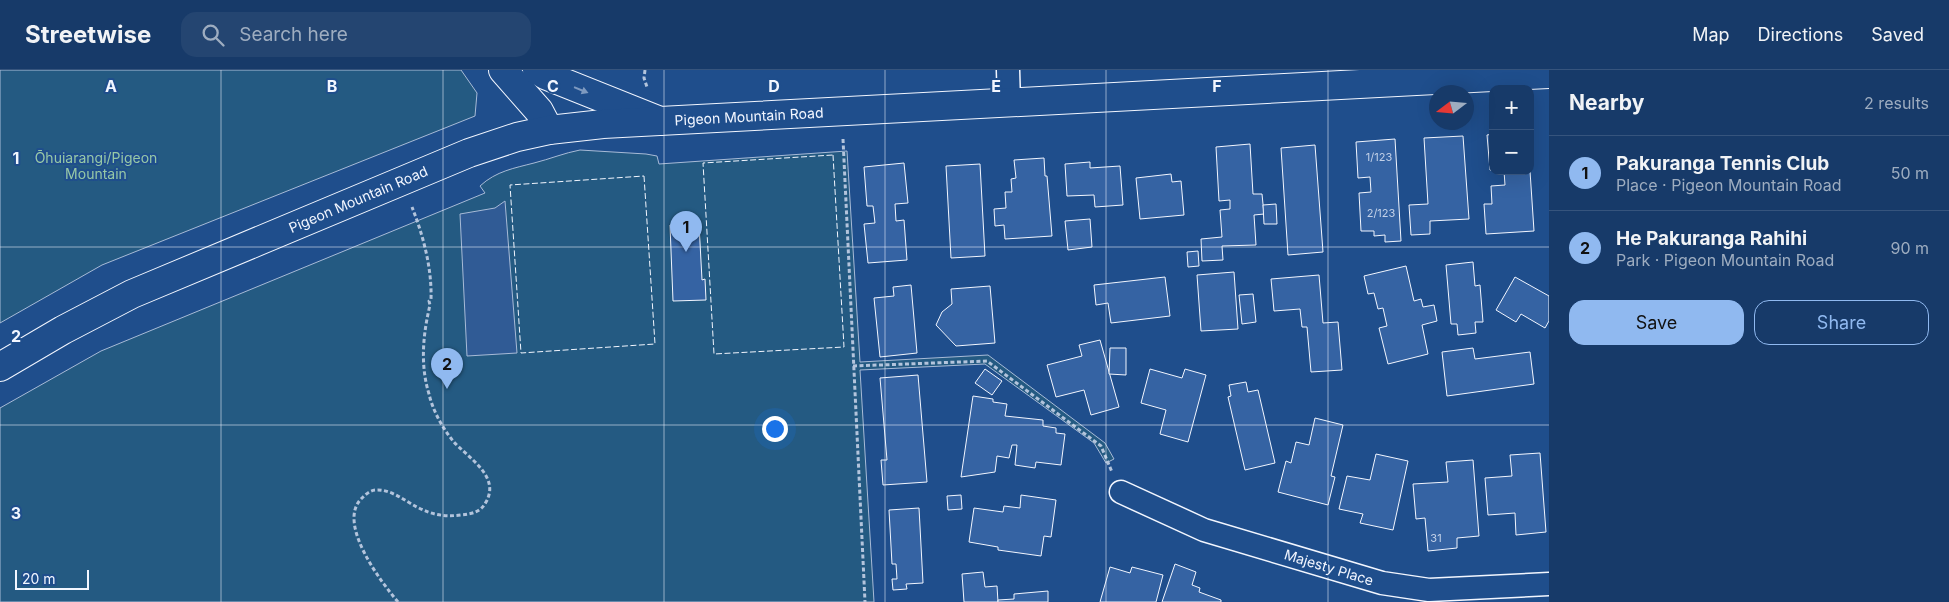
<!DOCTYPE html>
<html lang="en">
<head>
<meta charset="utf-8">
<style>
	:root { --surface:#173a69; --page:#244571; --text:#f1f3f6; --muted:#9eadc0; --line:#36547d; --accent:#90b9f0 }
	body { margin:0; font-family:Inter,sans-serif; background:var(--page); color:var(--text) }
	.controls { position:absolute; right:15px; top:15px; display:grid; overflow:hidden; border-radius:10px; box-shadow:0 5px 20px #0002 }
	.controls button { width:45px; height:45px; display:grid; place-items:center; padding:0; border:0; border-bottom:1px solid var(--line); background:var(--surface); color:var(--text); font:25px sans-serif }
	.compass { position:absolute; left:1429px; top:15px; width:45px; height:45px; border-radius:50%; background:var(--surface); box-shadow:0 5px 20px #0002; rotate:254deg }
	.scale { position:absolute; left:15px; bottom:12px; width:74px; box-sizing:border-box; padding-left:5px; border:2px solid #f2f6ff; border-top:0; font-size:14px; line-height:18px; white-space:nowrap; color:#f2f6ff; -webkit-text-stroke:4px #1f4e8c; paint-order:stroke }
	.you { position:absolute; left:774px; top:358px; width:18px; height:18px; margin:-12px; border:4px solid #fff; border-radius:50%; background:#1a73e8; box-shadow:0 0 0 8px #1a73e833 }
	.badge { display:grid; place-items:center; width:32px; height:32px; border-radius:50%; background:var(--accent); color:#111; font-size:16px; font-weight:700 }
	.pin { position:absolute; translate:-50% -41px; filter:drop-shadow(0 1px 2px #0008) }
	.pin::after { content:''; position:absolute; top:26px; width:18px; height:15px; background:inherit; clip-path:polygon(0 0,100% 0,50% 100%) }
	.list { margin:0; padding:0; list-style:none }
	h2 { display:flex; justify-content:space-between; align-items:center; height:65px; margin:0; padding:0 20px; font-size:21px }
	h2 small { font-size:16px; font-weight:400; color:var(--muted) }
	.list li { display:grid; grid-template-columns:32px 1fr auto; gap:15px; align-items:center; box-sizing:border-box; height:75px; padding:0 20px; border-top:1px solid var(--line) }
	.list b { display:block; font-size:19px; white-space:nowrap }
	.list p { margin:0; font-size:16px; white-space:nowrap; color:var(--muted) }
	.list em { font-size:16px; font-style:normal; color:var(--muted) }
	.actions { display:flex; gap:10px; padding:15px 20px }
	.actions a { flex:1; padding:11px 0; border:1px solid var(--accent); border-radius:15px; text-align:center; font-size:18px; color:var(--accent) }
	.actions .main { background:var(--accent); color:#111 }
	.icon { flex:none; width:28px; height:28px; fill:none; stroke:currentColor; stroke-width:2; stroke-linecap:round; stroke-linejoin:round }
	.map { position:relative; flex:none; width:1549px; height:532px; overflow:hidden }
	header { display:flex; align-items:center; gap:30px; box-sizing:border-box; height:70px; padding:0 25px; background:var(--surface); border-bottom:1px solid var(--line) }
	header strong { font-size:24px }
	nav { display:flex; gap:28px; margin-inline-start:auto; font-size:18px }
	.search { width:350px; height:45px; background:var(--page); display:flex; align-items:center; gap:12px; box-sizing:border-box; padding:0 18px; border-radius:15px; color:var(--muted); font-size:19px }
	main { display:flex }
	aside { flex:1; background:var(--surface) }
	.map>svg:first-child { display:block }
</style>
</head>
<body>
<header>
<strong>Streetwise</strong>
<div class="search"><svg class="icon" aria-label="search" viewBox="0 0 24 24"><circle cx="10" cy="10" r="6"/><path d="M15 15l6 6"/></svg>Search here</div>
<nav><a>Map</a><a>Directions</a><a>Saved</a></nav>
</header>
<main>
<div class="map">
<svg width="1549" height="532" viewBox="0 0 1549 532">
	<rect width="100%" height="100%" fill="#1f4e8c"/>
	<!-- green -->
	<g fill="#245a82" stroke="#a8bbd7">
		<path d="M 0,0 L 461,0 L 477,23 L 475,46 L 102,195 L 0,253 Z"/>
		<path d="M 580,80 L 646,84 L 657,86 L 659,94 L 847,81 L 860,292 L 988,285 L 1105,373 L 1114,389 L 1106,393 L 1094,373 L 985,294 L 860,300 L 874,532 L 0,532 L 0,338 L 101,281 L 485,123 L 480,116 C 496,101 515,98 534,93 C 550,89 564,83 580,80 Z"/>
	</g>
	<!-- parking -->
	<path fill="#305b95" stroke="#a8bbd7" d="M 505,131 L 517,283 L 467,286 L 460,144 L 495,138 Z"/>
	<!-- building -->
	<g fill="#3563a3" stroke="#f2f6ff">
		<path d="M 1493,64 L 1493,100 L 1490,100 L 1487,65 Z"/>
		<path d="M 1463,66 L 1469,149 L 1430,151 L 1430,164 L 1411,165 L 1409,135 L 1428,134 L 1424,68 Z"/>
		<path d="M 1395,69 L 1401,171 L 1385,172 L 1385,165 L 1374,166 L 1374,161 L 1361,161 L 1359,123 L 1371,122 L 1370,107 L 1358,108 L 1356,72 Z"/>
		<path d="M 1250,74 L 1253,124 L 1262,124 L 1264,144 L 1254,145 L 1256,175 L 1222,176 L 1223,190 L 1202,191 L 1201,169 L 1222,167 L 1220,140 L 1230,139 L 1230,130 L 1219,131 L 1216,77 Z"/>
		<path d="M 1315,75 L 1323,182 L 1288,185 L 1281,78 Z"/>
		<path d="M 1044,88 L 1045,106 L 1047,106 L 1052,166 L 1005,169 L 1004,155 L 995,156 L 994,139 L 1006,138 L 1005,122 L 1012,122 L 1011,109 L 1016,108 L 1014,90 Z"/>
		<path d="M 1090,92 L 1090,98 L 1120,96 L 1123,135 L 1095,137 L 1094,125 L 1067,126 L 1065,94 Z"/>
		<path d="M 904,93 L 908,133 L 895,134 L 896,151 L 904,150 L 907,190 L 868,193 L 864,154 L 875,153 L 873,136 L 867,136 L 864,97 Z"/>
		<path d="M 980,94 L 985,186 L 951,188 L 946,96 Z"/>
		<path d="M 1504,101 L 1530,101 L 1534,161 L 1486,164 L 1484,134 L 1492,134 L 1491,116 L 1505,115 Z"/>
		<path d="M 1171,104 L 1172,112 L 1181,111 L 1184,145 L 1140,149 L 1136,108 Z"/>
		<path d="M 1276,134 L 1277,154 L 1264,154 L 1263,135 Z"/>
		<path d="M 1090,149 L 1092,177 L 1068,180 L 1065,151 Z"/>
		<path d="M 699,154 L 702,210 L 705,209 L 706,230 L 673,231 L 670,155 Z"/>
		<path d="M 1198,181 L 1199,196 L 1188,197 L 1187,182 Z"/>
		<path d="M 1473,192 L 1475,216 L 1480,215 L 1483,252 L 1475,252 L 1476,263 L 1458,265 L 1457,254 L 1451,254 L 1446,195 Z"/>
		<path d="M 1406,196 L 1414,231 L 1421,229 L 1423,237 L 1434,235 L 1437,251 L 1422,255 L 1428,284 L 1388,294 L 1379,258 L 1387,256 L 1383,238 L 1378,239 L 1374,223 L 1368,224 L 1364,206 Z"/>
		<path d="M 1234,202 L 1238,259 L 1201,261 L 1197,205 Z"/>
		<path d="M 1319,205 L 1323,253 L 1338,252 L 1342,300 L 1311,302 L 1307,257 L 1302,257 L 1300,239 L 1274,241 L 1271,209 Z"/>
		<path d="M 1165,207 L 1170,246 L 1111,253 L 1108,233 L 1096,235 L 1094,215 Z"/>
		<path d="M 1515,207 L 1549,226 L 1549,251 L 1545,258 L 1521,244 L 1516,252 L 1496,240 Z"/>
		<path d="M 911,215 L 917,283 L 880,287 L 874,228 L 894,226 L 893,217 Z"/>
		<path d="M 990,216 L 995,273 L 956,276 L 936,255 L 942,242 L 952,234 L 951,219 Z"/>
		<path d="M 1253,224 L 1256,252 L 1242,254 L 1239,225 Z"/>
		<path d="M 1100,270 L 1119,337 L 1091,345 L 1084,320 L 1056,327 L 1047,295 L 1082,286 L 1079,275 Z"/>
		<path d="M 1110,278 L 1126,278 L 1126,305 L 1109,304 Z"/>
		<path d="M 1473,278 L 1475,289 L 1530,282 L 1534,314 L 1447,326 L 1442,282 Z"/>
		<path d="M 985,299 L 1002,311 L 992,325 L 975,313 Z"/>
		<path d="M 1150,299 L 1182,308 L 1185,299 L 1206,305 L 1188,372 L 1160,364 L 1166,340 L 1141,333 Z"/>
		<path d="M 918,305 L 927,412 L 883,415 L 881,390 L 887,390 L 880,308 Z"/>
		<path d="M 1246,312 L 1248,322 L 1258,320 L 1275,393 L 1245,400 L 1228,327 L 1231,326 L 1229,315 Z"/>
		<path d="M 973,326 L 993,329 L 993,332 L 1007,334 L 1005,346 L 1043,350 L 1043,356 L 1056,358 L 1056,363 L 1065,364 L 1061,395 L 1036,392 L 1035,398 L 1015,395 L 1017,375 L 1012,375 L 1009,388 L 997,386 L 995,402 L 961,407 Z"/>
		<path d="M 1315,348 L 1343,355 L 1331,406 L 1335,407 L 1328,435 L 1278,422 L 1286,391 L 1291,393 L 1296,372 L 1309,375 Z"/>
		<path d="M 1540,383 L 1546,462 L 1516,465 L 1515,443 L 1488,445 L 1485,408 L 1512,406 L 1510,385 Z"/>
		<path d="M 1376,384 L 1408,391 L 1393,460 L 1360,453 L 1363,444 L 1339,439 L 1347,406 L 1370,410 Z"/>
		<path d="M 1473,390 L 1479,466 L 1457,468 L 1457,478 L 1428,481 L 1425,448 L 1416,449 L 1413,414 L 1448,412 L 1446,392 Z"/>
		<path d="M 961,425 L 962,439 L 948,440 L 947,426 Z"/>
		<path d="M 1021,425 L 1056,430 L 1051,467 L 1044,466 L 1041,486 L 998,480 L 998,477 L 969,472 L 974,438 L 1003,442 L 1004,436 L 1020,438 Z"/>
		<path d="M 919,438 L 923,513 L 906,514 L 907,519 L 893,520 L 892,509 L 897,509 L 896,494 L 892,494 L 889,440 Z"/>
		<path d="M 1175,494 L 1196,502 L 1192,515 L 1200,518 L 1199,522 L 1221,530 L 1221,532 L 1162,532 Z"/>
		<path d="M 1110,497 L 1130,503 L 1132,497 L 1163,505 L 1156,532 L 1100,532 Z"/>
		<path d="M 983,502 L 985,517 L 997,516 L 998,532 L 964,532 L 962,504 Z"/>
		<path d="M 1048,521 L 1048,532 L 998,532 L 998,530 L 1014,529 L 1014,524 Z"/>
	</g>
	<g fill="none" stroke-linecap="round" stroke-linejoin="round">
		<defs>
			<g id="minor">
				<path d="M 1008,0 L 1009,33"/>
				<path d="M 1121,422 L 1204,460 L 1382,513 L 1429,520 L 1549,514"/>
			</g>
			<g id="tertiary">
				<path d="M 503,0 L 539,41 L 549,60"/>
				<path d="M 537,0 L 545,5 L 660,51"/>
			</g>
			<path id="secondary" d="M 0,297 L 63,260 L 132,224 L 469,83 L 517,67 L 549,60 L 603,54 L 1549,4"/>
		</defs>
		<!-- minor casing -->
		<use href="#minor" stroke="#f2f6ff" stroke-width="25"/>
		<!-- tertiary casing -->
		<use href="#tertiary" stroke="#f2f6ff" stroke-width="30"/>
		<!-- secondary casing -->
		<use href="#secondary" stroke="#f2f6ff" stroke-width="30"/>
		<!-- path -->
		<g stroke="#b3c4dc" stroke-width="3" stroke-dasharray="4 2.5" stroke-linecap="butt">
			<path d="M 645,0 L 644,8 L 647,17"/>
			<path d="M 843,69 L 865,532"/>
			<path d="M 853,296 L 987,291 L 1101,376 L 1112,402"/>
			<path d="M 398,532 C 381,512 337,454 361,429 C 365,425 370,420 376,420 C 391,419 405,431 417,437 C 432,445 445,447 461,445 C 472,444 481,442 486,432 C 501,406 467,387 453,371 C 442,357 433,341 429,324 C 420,295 423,264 430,235 L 429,231 L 431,229 C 432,198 423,165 412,137"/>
		</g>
		<!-- minor -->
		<use href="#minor" stroke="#1f4e8c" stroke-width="22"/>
		<!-- tertiary -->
		<use href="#tertiary" stroke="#1f4e8c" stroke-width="28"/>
		<!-- secondary -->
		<use href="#secondary" stroke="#1f4e8c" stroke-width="28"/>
		<!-- fence -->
		<g stroke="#f2f6ff" stroke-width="1" stroke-dasharray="6 2.5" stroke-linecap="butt">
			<path d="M 833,85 L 844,277 L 714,284 L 703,93 Z"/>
			<path d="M 644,106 L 655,274 L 521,283 L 510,115 Z"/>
		</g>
	</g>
	<!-- one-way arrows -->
	<defs><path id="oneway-solid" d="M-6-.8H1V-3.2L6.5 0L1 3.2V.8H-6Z" transform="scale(1.25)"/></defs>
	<use fill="#7e9ac0" href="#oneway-solid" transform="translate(581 20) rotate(22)"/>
	<!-- grid -->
	<path fill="none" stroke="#f2f6ff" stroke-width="1" stroke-opacity="0.55" d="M 221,0 L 221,532M 443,0 L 443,532M 664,0 L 664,532M 885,0 L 885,532M 1106,0 L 1106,532M 1328,0 L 1328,532M 0,177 L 1549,177M 0,355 L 1549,355"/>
	<g text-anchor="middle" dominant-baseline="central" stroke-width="4" stroke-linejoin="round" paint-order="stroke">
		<!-- number labels -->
		<g font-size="11" fill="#c3d1e8">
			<text x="1379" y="87">1/123</text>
			<text x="1381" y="143">2/123</text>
			<text x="1436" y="468">31</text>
		</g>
		<!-- street labels -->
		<g font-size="14" fill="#f2f6ff" stroke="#1f4e8c">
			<text transform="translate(749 46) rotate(-3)">Pigeon Mountain Road</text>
			<text transform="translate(358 129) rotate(-23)">Pigeon Mountain Road</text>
			<text transform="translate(1329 497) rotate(17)">Majesty Place</text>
		</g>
		<!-- park labels -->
		<g font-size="14" fill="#97c8a6" stroke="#1f4e8c">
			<text x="96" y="87">Ōhuiarangi/Pigeon<tspan x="96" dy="16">Mountain</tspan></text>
		</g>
	</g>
	<g font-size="16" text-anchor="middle" font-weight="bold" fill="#f2f6ff" stroke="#1f4e8c" stroke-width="4" stroke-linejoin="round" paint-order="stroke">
		<text x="111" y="22">A</text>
		<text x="332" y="22">B</text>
		<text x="553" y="22">C</text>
		<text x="774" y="22">D</text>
		<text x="996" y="22">E</text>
		<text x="1217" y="22">F</text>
		<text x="16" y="94">1</text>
		<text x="16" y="272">2</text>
		<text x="16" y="449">3</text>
	</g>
</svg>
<div class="controls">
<button>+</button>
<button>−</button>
</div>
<svg class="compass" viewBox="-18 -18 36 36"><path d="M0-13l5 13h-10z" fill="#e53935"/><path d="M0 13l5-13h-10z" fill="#9eadc0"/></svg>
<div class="scale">20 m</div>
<div class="you"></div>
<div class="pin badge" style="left:686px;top:182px">1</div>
<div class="pin badge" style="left:447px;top:319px">2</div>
</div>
<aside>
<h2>Nearby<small>2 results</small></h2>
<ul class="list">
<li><span class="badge">1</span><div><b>Pakuranga Tennis Club</b><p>Place · Pigeon Mountain Road</p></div><em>50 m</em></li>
<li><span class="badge">2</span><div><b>He Pakuranga Rahihi</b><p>Park · Pigeon Mountain Road</p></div><em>90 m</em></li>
</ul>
<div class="actions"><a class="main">Save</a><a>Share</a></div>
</aside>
</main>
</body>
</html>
